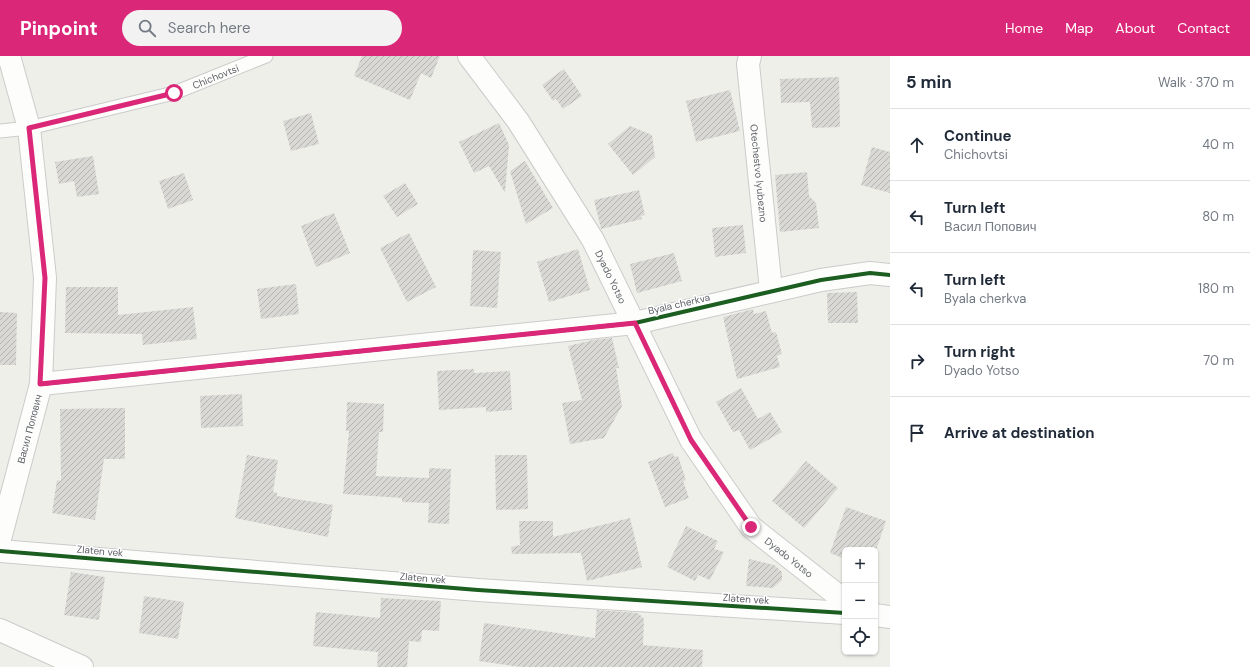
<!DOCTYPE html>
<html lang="en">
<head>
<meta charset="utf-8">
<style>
	:root { --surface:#fff; --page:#f2f2f3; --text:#1f2937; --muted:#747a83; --line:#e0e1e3; --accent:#db2777 }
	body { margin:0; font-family:"DM Sans",sans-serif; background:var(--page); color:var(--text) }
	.controls { position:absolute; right:12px; bottom:12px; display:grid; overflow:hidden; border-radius:6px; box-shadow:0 1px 3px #0004 }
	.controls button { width:36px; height:36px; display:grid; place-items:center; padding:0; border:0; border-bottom:1px solid var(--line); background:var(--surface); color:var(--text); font:20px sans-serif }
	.stop { position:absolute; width:12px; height:12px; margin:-9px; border:3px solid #db2777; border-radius:50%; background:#fff }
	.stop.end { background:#db2777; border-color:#fff; box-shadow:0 1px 4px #0008 }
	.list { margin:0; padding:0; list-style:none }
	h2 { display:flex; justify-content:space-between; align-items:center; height:52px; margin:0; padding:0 16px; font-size:17px }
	h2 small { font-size:13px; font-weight:400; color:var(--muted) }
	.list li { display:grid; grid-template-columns:26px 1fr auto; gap:12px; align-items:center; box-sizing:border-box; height:72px; padding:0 16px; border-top:1px solid var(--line) }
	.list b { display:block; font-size:15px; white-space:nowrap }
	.list p { margin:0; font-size:13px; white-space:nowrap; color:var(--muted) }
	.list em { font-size:13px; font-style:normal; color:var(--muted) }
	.icon { flex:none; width:22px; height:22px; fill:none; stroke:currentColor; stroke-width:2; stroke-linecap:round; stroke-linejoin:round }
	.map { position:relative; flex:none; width:890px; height:611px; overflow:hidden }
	header { display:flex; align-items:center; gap:24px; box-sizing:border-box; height:56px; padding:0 20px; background:var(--accent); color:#fff }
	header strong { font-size:19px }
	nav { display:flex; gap:22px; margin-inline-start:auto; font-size:14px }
	.search { width:280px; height:36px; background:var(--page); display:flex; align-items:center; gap:10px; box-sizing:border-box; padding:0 14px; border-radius:22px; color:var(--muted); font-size:15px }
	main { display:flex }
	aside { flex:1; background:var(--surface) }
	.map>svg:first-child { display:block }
</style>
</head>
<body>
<header>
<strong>Pinpoint</strong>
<div class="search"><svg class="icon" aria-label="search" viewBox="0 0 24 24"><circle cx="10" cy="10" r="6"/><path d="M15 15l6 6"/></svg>Search here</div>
<nav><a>Home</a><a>Map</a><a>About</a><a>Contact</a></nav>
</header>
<main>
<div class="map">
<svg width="890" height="611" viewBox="0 0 890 611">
	<defs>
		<pattern id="building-hatch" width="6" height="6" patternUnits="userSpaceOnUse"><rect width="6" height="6" fill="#d9d8d5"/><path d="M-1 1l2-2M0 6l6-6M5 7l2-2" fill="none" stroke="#b3b3b1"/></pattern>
	</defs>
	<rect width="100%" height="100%" fill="#efefea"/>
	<!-- building -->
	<g fill="url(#building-hatch)">
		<path d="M 362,0 L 440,0 L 431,22 L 421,17 L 410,44 L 354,20 Z"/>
		<path d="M 564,13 L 582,40 L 563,53 L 556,43 L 553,45 L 542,29 Z"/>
		<path d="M 839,21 L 840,71 L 812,72 L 810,46 L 781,47 L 780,23 Z"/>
		<path d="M 730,34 L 740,75 L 696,86 L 686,45 Z"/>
		<path d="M 311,57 L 319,88 L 291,95 L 283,65 Z"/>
		<path d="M 499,67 L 509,89 L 505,137 L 489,110 L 474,117 L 459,86 Z"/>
		<path d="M 630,70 L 652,79 L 655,101 L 633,119 L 608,88 Z"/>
		<path d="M 872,91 L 890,96 L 890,137 L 861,129 Z"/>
		<path d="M 93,100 L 99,138 L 77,141 L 74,125 L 59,128 L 55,106 Z"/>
		<path d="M 525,105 L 553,152 L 526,168 L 510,115 Z"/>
		<path d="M 807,116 L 809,140 L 816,147 L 819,172 L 780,176 L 775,119 Z"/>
		<path d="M 184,117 L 193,144 L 168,153 L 159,125 Z"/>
		<path d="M 405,127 L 418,148 L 397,161 L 383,140 Z"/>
		<path d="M 639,134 L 645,159 L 641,160 L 642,163 L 601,173 L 594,144 Z"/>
		<path d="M 334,157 L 350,197 L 316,211 L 301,170 Z"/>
		<path d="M 743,169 L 746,197 L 715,201 L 712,172 Z"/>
		<path d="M 409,177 L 436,231 L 407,246 L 380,192 Z"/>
		<path d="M 578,193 L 590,234 L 549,246 L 537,206 Z"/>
		<path d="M 473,194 L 501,196 L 497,252 L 470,250 Z"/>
		<path d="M 674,197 L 682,225 L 637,237 L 630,208 Z"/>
		<path d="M 296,228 L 299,258 L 261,263 L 257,233 Z"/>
		<path d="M 66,231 L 118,231 L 118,259 L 193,251 L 197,283 L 143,289 L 142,278 L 65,277 Z"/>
		<path d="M 857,236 L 858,267 L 828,267 L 827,237 Z"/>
		<path d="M 753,253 L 754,258 L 766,255 L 772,277 L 776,276 L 782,298 L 777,300 L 780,311 L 737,323 L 723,261 Z"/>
		<path d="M 0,256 L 17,257 L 16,309 L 0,309 Z"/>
		<path d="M 612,282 L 619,312 L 616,312 L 622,350 L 604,382 L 570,388 L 562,347 L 582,344 L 568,290 L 593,284 Z"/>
		<path d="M 474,313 L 474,317 L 510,315 L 512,354 L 486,356 L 486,351 L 439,354 L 437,315 Z"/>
		<path d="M 741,332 L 758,363 L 770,356 L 782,376 L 750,394 L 739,374 L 733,376 L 716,346 Z"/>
		<path d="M 242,338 L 243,370 L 201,372 L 200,340 Z"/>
		<path d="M 347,346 L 384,348 L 383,376 L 379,376 L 376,420 L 429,422 L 429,412 L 451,413 L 449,468 L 428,467 L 429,447 L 402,446 L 402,442 L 343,438 L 349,375 L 346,375 Z"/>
		<path d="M 125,352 L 125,403 L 104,403 L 95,464 L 52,457 L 57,424 L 61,425 L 60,353 Z"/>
		<path d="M 673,397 L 674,401 L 678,400 L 686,424 L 683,425 L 689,442 L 665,451 L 648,406 Z"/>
		<path d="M 247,399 L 278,404 L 273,436 L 277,437 L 277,440 L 333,449 L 328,481 L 235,462 Z"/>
		<path d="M 495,399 L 527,399 L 528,453 L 496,454 Z"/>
		<path d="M 806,405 L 838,432 L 804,472 L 772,445 Z"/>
		<path d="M 846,451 L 886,465 L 875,497 L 875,494 L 845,494 L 845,503 L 830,497 Z"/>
		<path d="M 630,462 L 642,511 L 587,525 L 581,497 L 512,498 L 511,491 L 520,489 L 519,465 L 553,465 L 553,481 Z"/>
		<path d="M 686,470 L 718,485 L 714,493 L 724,496 L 710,524 L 698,519 L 695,525 L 667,511 Z"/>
		<path d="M 749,503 L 774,509 L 782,516 L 782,524 L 773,532 L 746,530 Z"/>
		<path d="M 71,516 L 105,521 L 99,564 L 64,559 Z"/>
		<path d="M 144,540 L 184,546 L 178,583 L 139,577 Z"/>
		<path d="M 381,542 L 441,545 L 439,575 L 422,574 L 421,586 L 409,585 L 407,611 L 377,611 L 378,596 L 313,590 L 316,556 L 380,562 Z"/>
		<path d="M 597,554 L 638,557 L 644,563 L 643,589 L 703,594 L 702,611 L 521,611 L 479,605 L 484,567 L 595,582 Z"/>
	</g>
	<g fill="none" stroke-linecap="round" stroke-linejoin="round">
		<defs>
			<g id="lane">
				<path id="s1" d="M 0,75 L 29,72 L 174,37 L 266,0"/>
			</g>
			<g id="street">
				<path id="s2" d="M 469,0 L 518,65 L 593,184 L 691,384 L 751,471 L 845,545"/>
				<path id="s3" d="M 750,0 L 748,8 L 771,234"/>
				<path d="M 41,328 L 635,267 L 821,224 L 870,217 L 890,219"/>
				<path id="s4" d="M 0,483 L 41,328 L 45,222 L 29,72 L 9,0"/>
				<path d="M 0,495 L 478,534 L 845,557"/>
				<path d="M 875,559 L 890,561"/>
				<path d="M 0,574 L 82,611"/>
			</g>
		</defs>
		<!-- lane casing -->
		<use href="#lane" stroke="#cbcbcb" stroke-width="15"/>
		<!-- street casing -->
		<use href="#street" stroke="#cbcbcb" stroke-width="24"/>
		<!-- lane -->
		<use href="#lane" stroke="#fdfdfc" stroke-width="13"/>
		<!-- street -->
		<use href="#street" stroke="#fdfdfc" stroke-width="22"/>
		<defs>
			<g id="cycleway">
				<path d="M 41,328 L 635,267 L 821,224 L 870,217 L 890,219"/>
				<path d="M 0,495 L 478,534 L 845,557"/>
			</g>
		</defs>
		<!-- cycleway casing -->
		<use href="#cycleway" stroke="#fff" stroke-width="6"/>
		<!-- cycleway -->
		<use href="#cycleway" stroke="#1b5e20" stroke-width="4"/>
	</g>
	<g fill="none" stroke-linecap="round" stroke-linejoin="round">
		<!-- route -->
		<path stroke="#db2777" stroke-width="5" d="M 174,37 L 29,72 L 45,222 L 40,328 L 635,267 L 691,384 L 751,471"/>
	</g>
	<g text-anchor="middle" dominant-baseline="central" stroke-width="3" stroke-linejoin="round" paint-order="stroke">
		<!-- street labels -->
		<g font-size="10" fill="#5f6268" stroke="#fff">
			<text stroke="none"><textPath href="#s1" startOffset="223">Chichovtsi</textPath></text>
			<text stroke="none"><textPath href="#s3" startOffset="118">Otechestvo lyubezno</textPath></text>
			<text stroke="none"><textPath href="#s2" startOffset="263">Dyado Yotso</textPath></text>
			<text transform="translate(679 248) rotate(-13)">Byala cherkva</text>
			<text stroke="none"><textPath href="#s4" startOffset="114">Васил Попович</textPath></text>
			<text transform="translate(100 495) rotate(5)">Zlaten vek</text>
			<text stroke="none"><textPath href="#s2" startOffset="599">Dyado Yotso</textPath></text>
			<text transform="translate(423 522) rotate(5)">Zlaten vek</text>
			<text transform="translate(746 543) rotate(4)">Zlaten vek</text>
		</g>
	</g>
</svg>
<div class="controls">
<button>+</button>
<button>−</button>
<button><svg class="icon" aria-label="locate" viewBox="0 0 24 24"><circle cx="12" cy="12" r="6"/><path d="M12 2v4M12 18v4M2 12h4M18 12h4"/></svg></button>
</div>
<div class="stop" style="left:174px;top:37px"></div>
<div class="stop end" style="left:751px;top:471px"></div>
</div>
<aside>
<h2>5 min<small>Walk · 370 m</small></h2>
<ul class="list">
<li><svg class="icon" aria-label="ahead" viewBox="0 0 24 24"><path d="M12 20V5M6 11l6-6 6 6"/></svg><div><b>Continue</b><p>Chichovtsi</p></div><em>40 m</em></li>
<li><svg class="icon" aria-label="left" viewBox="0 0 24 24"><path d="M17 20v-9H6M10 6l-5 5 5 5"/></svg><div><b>Turn left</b><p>Васил Попович</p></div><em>80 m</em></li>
<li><svg class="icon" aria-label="left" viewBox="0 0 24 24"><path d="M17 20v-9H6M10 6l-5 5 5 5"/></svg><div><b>Turn left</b><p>Byala cherkva</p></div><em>180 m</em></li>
<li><svg class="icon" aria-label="right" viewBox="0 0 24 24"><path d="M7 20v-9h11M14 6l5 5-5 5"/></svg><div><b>Turn right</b><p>Dyado Yotso</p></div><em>70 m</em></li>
<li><svg class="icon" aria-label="arrive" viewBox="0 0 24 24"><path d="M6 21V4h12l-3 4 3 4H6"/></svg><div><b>Arrive at destination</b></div></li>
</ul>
</aside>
</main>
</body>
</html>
